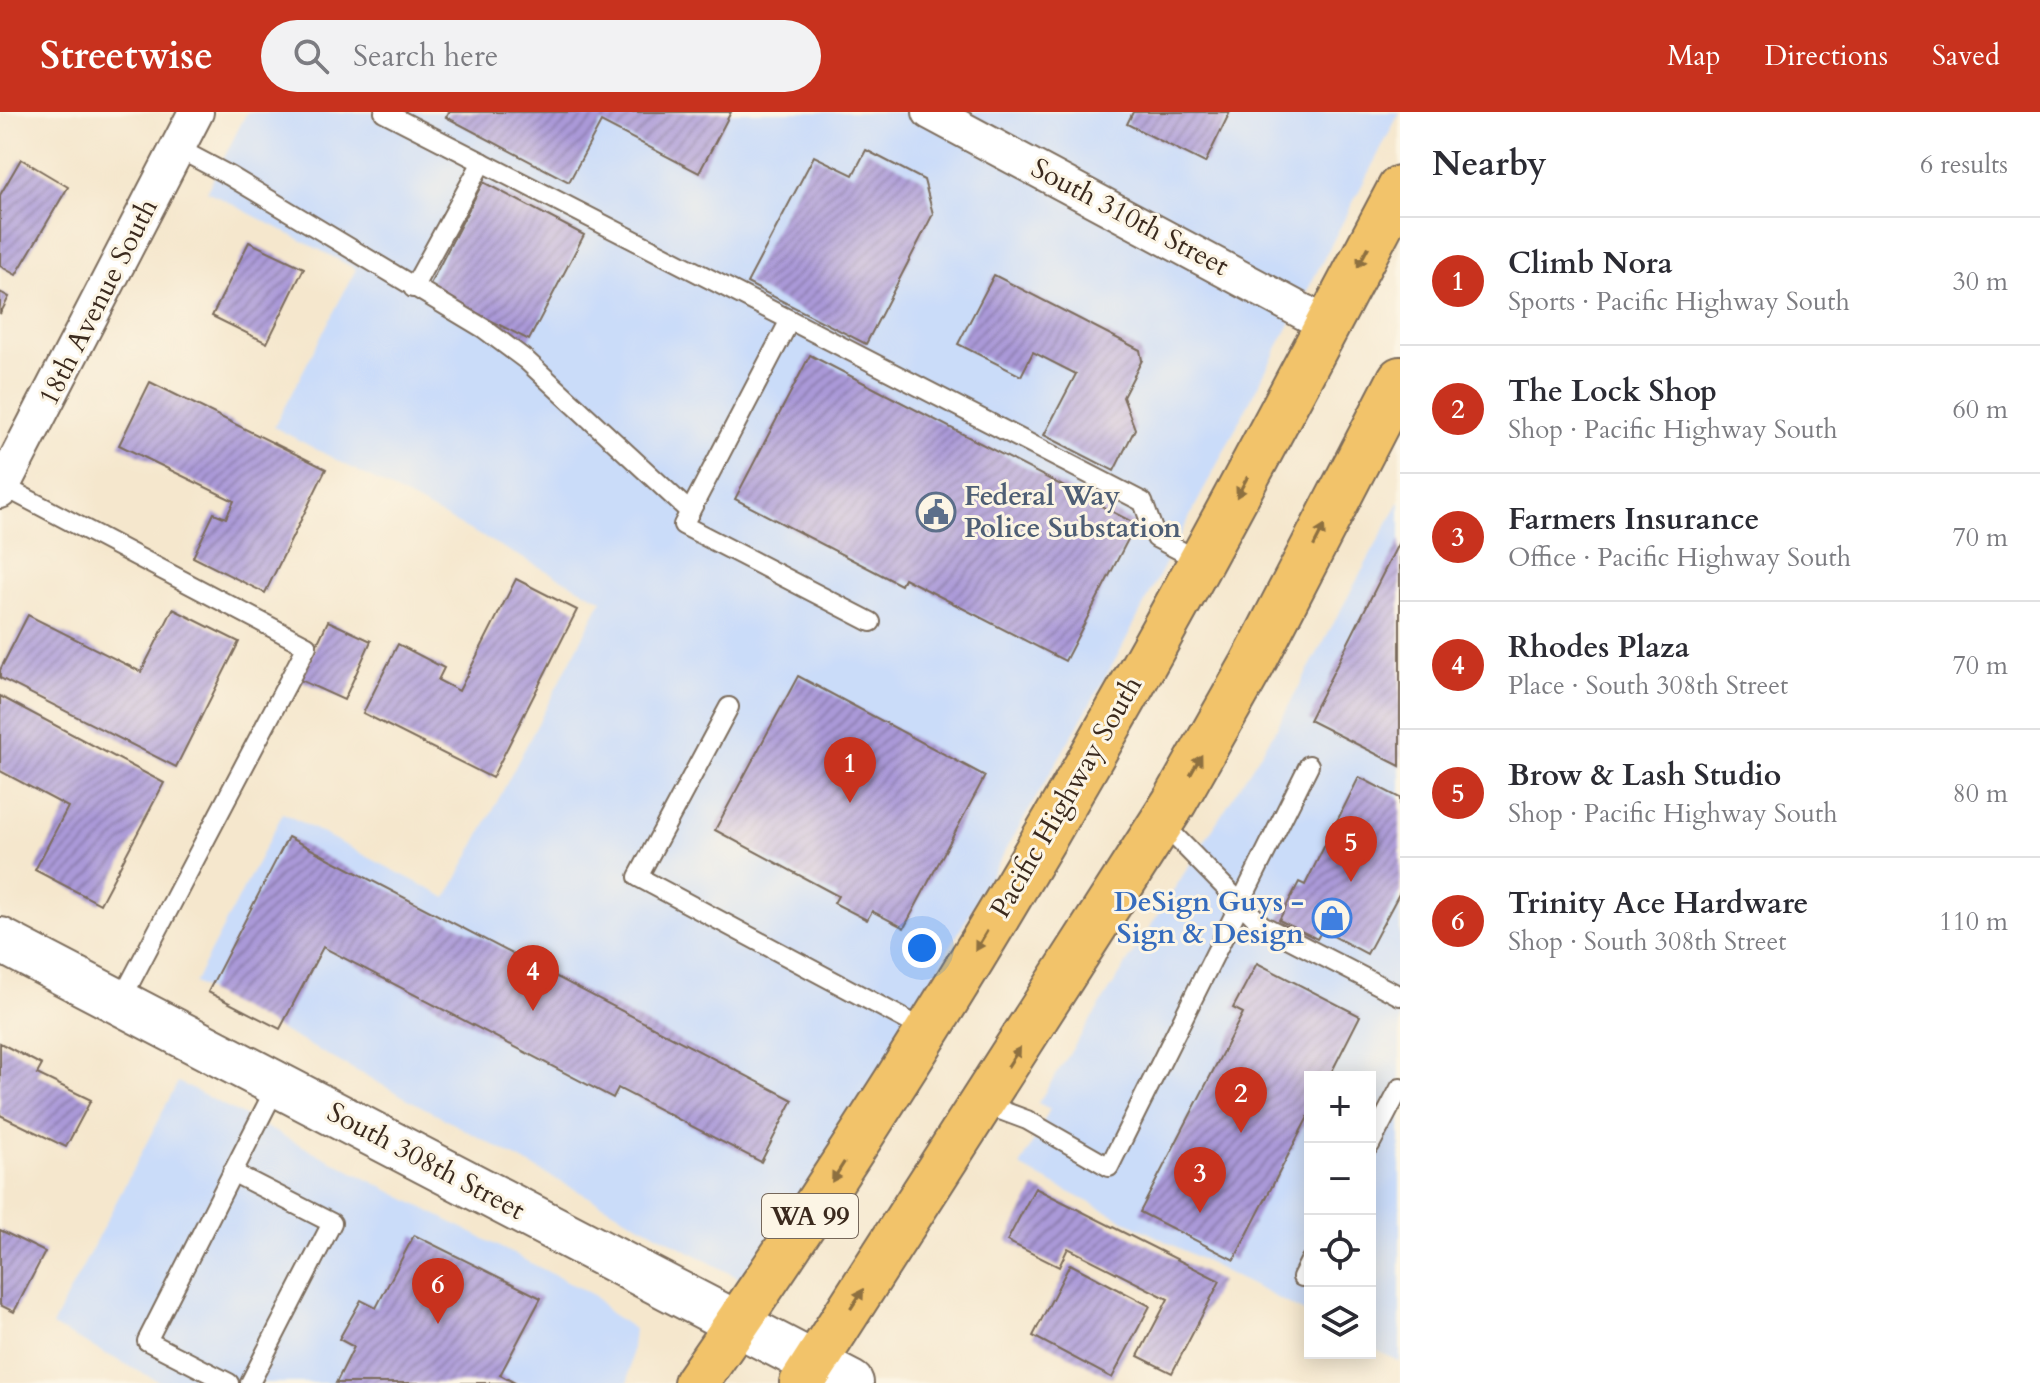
<!DOCTYPE html>
<html lang="en">
<head>
<meta charset="utf-8">
<style>
	:root { --surface:#fff; --page:#f2f2f3; --text:#2b2b33; --muted:#7c7c81; --line:#e1e1e2; --accent:#c8321e }
	body { margin:0; font-family:Cardo,serif; background:var(--page); color:var(--text) }
	.controls { position:absolute; right:24px; bottom:24px; display:grid; overflow:hidden; border-radius:0px; box-shadow:0 4px 20px #0003 }
	.controls button { width:72px; height:72px; display:grid; place-items:center; padding:0; border:0; border-bottom:2px solid var(--line); background:var(--surface); color:var(--text); font:40px sans-serif }
	.you { position:absolute; left:922px; top:836px; width:28px; height:28px; margin:-20px; border:6px solid #fff; border-radius:50%; background:#1a73e8; box-shadow:0 0 0 12px #1a73e833 }
	.badge { display:grid; place-items:center; width:52px; height:52px; border-radius:50%; background:var(--accent); color:#fff; font-size:26px; font-weight:700 }
	.pin { position:absolute; translate:-50% -66px; filter:drop-shadow(0 2px 4px #0008) }
	.pin::after { content:''; position:absolute; top:42px; width:28px; height:24px; background:inherit; clip-path:polygon(0 0,100% 0,50% 100%) }
	.list { margin:0; padding:0; list-style:none }
	h2 { display:flex; justify-content:space-between; align-items:center; height:104px; margin:0; padding:0 32px; font-size:34px }
	h2 small { font-size:26px; font-weight:400; color:var(--muted) }
	.list li { display:grid; grid-template-columns:52px 1fr auto; gap:24px; align-items:center; box-sizing:border-box; height:128px; padding:0 32px; border-top:2px solid var(--line) }
	.list b { display:block; font-size:30px; white-space:nowrap }
	.list p { margin:0; font-size:26px; white-space:nowrap; color:var(--muted) }
	.list em { font-size:26px; font-style:normal; color:var(--muted) }
	.icon { flex:none; width:44px; height:44px; fill:none; stroke:currentColor; stroke-width:2; stroke-linecap:round; stroke-linejoin:round }
	.map { position:relative; flex:none; width:1400px; height:1271px; overflow:hidden }
	header { display:flex; align-items:center; gap:48px; box-sizing:border-box; height:112px; padding:0 40px; background:var(--accent); color:#fff }
	header strong { font-size:38px }
	nav { display:flex; gap:44px; margin-inline-start:auto; font-size:28px }
	.search { width:560px; height:72px; background:var(--page); display:flex; align-items:center; gap:20px; box-sizing:border-box; padding:0 28px; border-radius:44px; color:var(--muted); font-size:30px }
	main { display:flex }
	aside { flex:1; background:var(--surface) }
	.map>svg:first-child { display:block }
</style>
</head>
<body>
<header>
<strong>Streetwise</strong>
<div class="search"><svg class="icon" aria-label="search" viewBox="0 0 24 24"><circle cx="10" cy="10" r="6"/><path d="M15 15l6 6"/></svg>Search here</div>
<nav><a>Map</a><a>Directions</a><a>Saved</a></nav>
</header>
<main>
<div class="map">
<svg width="1400" height="1271" viewBox="0 0 1400 1271">
	<defs>
		<pattern id="building-hatch" width="6" height="6" patternUnits="userSpaceOnUse" patternTransform="scale(2)"><rect width="6" height="6" fill="#aa99d8"/><path d="M-1 1l2-2M0 6l6-6M5 7l2-2" fill="none" stroke="#8c7daf"/></pattern>
	</defs>
	<rect width="100%" height="100%" fill="#fcf5e5"/>
	<filter id="ink" filterUnits="userSpaceOnUse"><feTurbulence type="fractalNoise" baseFrequency=".0125" numOctaves="2"/><feDisplacementMap in="SourceGraphic" scale="16" xChannelSelector="R" yChannelSelector="G"/><feConvolveMatrix kernelMatrix="1 2 1 2 8 2 1 2 1" color-interpolation-filters="sRGB"/></filter>
	<filter id="wash" filterUnits="userSpaceOnUse"><feTurbulence type="fractalNoise" baseFrequency=".006" numOctaves="4" result="noise"/><feDisplacementMap in="SourceGraphic" scale="32" xChannelSelector="R" yChannelSelector="G"/><feGaussianBlur stdDeviation="1.8" result="paint"/><feColorMatrix in="noise" values="0 0 0 0 0 0 0 0 0 0 0 0 0 0 0 0 0 1.4 0 .05"/><feComposite in="paint" operator="in"/></filter>
	<g filter="url(#wash)">
		<rect width="100%" height="100%" fill="#f5e7cd"/>
		<!-- built -->
		<g fill="#cadcf9">
			<path d="M 247,0 L 1400,0 L 1117,545 L 755,1175 L 194,871 L 283,701 L 447,786 L 602,488 L 274,315 L 356,157 L 207,79 Z"/>
			<path d="M 1400,389 L 1400,1250 L 1370,1235 L 1370,965 L 1310,965 L 1310,1203 L 1020,1055 L 1050,997 L 1038,991 L 1276,617 Z"/>
			<path d="M 178,970 L 595,1184 L 609,1200 L 634,1217 L 628,1271 L 162,1271 L 52,1214 Z"/>
		</g>
		<g id="blocks">
			<!-- building -->
			<g fill="url(#building-hatch)">
				<path d="M 449,0 L 731,0 L 699,61 L 601,10 L 569,70 L 446,5 Z"/>
				<path d="M 1133,0 L 1230,0 L 1205,51 L 1127,12 Z"/>
				<path d="M 866,38 L 924,68 L 933,102 L 866,232 L 747,171 L 814,44 L 853,63 Z"/>
				<path d="M 21,47 L 68,75 L 16,163 L 0,154 L 0,83 Z"/>
				<path d="M 483,70 L 584,123 L 529,228 L 428,176 Z"/>
				<path d="M 249,130 L 304,156 L 267,231 L 212,204 Z"/>
				<path d="M 994,163 L 1140,238 L 1142,248 L 1123,285 L 1135,317 L 1114,359 L 1044,323 L 1076,262 L 1033,240 L 1021,264 L 958,232 Z"/>
				<path d="M 0,180 L 9,185 L 0,202 Z"/>
				<path d="M 810,243 L 1136,412 L 1065,549 L 904,466 L 901,473 L 735,387 Z"/>
				<path d="M 150,270 L 326,357 L 265,481 L 193,445 L 214,401 L 226,406 L 234,389 L 119,333 Z"/>
				<path d="M 1400,428 L 1400,654 L 1309,608 Z"/>
				<path d="M 516,467 L 577,498 L 492,666 L 363,601 L 398,532 L 444,556 L 438,568 L 459,579 Z"/>
				<path d="M 173,497 L 239,530 L 176,655 L 0,566 L 0,558 L 28,503 L 141,560 Z"/>
				<path d="M 328,509 L 371,529 L 344,588 L 300,568 Z"/>
				<path d="M 798,564 L 985,664 L 904,816 L 872,799 L 867,808 L 834,791 L 838,784 L 715,718 Z"/>
				<path d="M 0,584 L 164,671 L 100,792 L 35,758 L 68,695 L 0,659 Z"/>
				<path d="M 1359,665 L 1400,686 L 1400,780 L 1367,842 L 1322,818 L 1317,827 L 1279,808 L 1299,770 L 1305,773 Z"/>
				<path d="M 288,725 L 793,988 L 761,1050 L 618,976 L 613,986 L 323,835 L 280,917 L 208,880 Z"/>
				<path d="M 1257,851 L 1360,904 L 1329,965 L 1310,965 L 1310,1001 L 1234,1148 L 1140,1100 L 1243,901 L 1233,896 Z"/>
				<path d="M 0,931 L 42,953 L 37,962 L 91,988 L 66,1035 L 0,1003 Z"/>
				<path d="M 1035,1076 L 1220,1169 L 1172,1261 L 1138,1244 L 1168,1187 L 1068,1136 L 1059,1155 L 1007,1129 Z"/>
				<path d="M 0,1118 L 45,1140 L 14,1200 L 0,1193 Z"/>
				<path d="M 414,1123 L 541,1186 L 500,1263 L 515,1271 L 336,1271 L 354,1235 L 339,1227 L 361,1188 L 376,1196 Z"/>
				<path d="M 1070,1152 L 1150,1194 L 1112,1266 L 1033,1224 Z"/>
			</g>
		</g>
	</g>
	<g filter="url(#ink)">
		<use href="#blocks" fill-opacity="0" stroke="#7c6c5b" stroke-width="2"/>
		<g fill="none" stroke-linecap="round" stroke-linejoin="round">
			<defs>
				<g id="service">
					<path d="M 384,0 L 790,208"/>
					<path d="M 177,36 L 230,64 L 483,216 L 526,248 L 690,400"/>
					<path d="M 413,176 L 482,50"/>
					<path d="M 3,374 L 307,534 L 120,890"/>
					<path d="M 871,510 L 683,413 L 790,208 L 1143,390 L 1156,426 L 1202,450"/>
					<path d="M 729,595 L 638,765 L 927,919"/>
					<path d="M 1162,711 L 1262,813 L 1400,884"/>
					<path d="M 984,992 L 1027,1008 L 1109,1055 L 1309,653"/>
					<path d="M 1370,1033 L 1400,976"/>
					<path d="M 232,1060 L 332,1111 L 250,1271"/>
					<path d="M 1302,1165 L 1310,1149"/>
					<path d="M 229,1271 L 147,1229 L 278,971"/>
				</g>
				<g id="minor">
					<path d="M 930,0 L 1328,213"/>
					<path d="M 0,379 L 196,0"/>
				</g>
				<path id="tertiary" d="M 0,828 L 851,1271"/>
				<g id="primary">
					<path d="M 696,1271 C 840,1063 976,848 1101,628 C 1205,447 1302,261 1400,76"/>
					<path d="M 802,1271 L 1175,689 L 1252,553 L 1400,267"/>
				</g>
			</defs>
			<!-- service casing -->
			<use href="#service" stroke="#7c6c5b" stroke-width="22"/>
			<!-- minor casing -->
			<use href="#minor" stroke="#7c6c5b" stroke-width="38"/>
			<!-- tertiary casing -->
			<use href="#tertiary" stroke="#7c6c5b" stroke-width="48"/>
			<!-- primary casing -->
			<use href="#primary" stroke="#7c6c5b" stroke-width="48"/>
			<!-- service -->
			<use href="#service" stroke="#fff" stroke-width="18"/>
			<!-- minor -->
			<use href="#minor" stroke="#fff" stroke-width="34"/>
			<!-- tertiary -->
			<use href="#tertiary" stroke="#fff" stroke-width="44"/>
			<!-- primary -->
			<use href="#primary" stroke="#f2c36a" stroke-width="44"/>
		</g>
		<!-- one-way arrows -->
		<defs><path id="oneway-solid" d="M-6-.8H1V-3.2L6.5 0L1 3.2V.8H-6Z" transform="scale(2)"/></defs>
		<g fill="#8d6f40">
			<use href="#oneway-solid" transform="translate(1363 145) rotate(118)"/>
			<use href="#oneway-solid" transform="translate(1242 375) rotate(118)"/>
			<use href="#oneway-solid" transform="translate(1319 424) rotate(-63)"/>
			<use href="#oneway-solid" transform="translate(1196 653) rotate(-61)"/>
			<use href="#oneway-solid" transform="translate(981 829) rotate(121)"/>
			<use href="#oneway-solid" transform="translate(1014 945) rotate(-57)"/>
			<use href="#oneway-solid" transform="translate(838 1060) rotate(122)"/>
			<use href="#oneway-solid" transform="translate(857 1187) rotate(-57)"/>
		</g>
	</g>
	<!-- icons -->
	<defs>
		<symbol id="civic-ring" viewBox="-11 -11 22 22"><circle r="9.5" fill="#fcf5e5" stroke="#5c6f8a" stroke-width="1.5"/><path d="M-.6-6.5H3V-4.5H.6V-3L4-1V1h2V6H-6V1h2V-1L-.6-3ZM-1.2 2.5V6h2.4V2.5Z" fill="#5c6f8a"/></symbol>
		<symbol id="shop-ring" viewBox="-11 -11 22 22"><circle r="9.5" fill="#fcf5e5" stroke="#3f7fe0" stroke-width="1.5"/><path d="M-5-2.5h2.3a2.7 3.5 0 0 1 5.4 0H5L5.5 6h-11ZM-1.5-2.5h3a1.5 2.3 0 0 0-3 0Z" fill="#3f7fe0"/></symbol>
	</defs>
	<g fill-rule="evenodd">
		<use href="#civic-ring" x="914" y="378" width="44" height="44"/>
		<use href="#shop-ring" x="1310" y="784" width="44" height="44"/>
	</g>
	<g text-anchor="middle" dominant-baseline="central" stroke-width="6" stroke-linejoin="round" paint-order="stroke">
		<!-- shield labels -->
		<rect fill="#fcf5e5" stroke="#75675a" stroke-width="2" x="762" y="1082" width="96" height="44" rx="6"/>
		<g font-size="26" font-weight="bold" fill="#3b2a1e">
			<text x="810" y="1104">WA 99</text>
		</g>
		<!-- street labels -->
		<g font-size="28" fill="#3b2a1e" stroke="#fcf5e5">
			<text transform="translate(1130 105) rotate(28)">South 310th Street</text>
			<text transform="translate(98 190) rotate(-63)">18th Avenue South</text>
			<text transform="translate(1066 685) rotate(-60)">Pacific Highway South</text>
			<text transform="translate(426 1049) rotate(28)">South 308th Street</text>
		</g>
		<!-- service labels -->
		<g font-size="28" font-weight="bold" fill="#4e5e75" stroke="#fcf5e5" text-anchor="start">
			<text x="964" y="384">Federal Way<tspan x="964" dy="32">Police Substation</tspan></text>
		</g>
		<!-- shop labels -->
		<g font-size="28" font-weight="bold" fill="#366cbe" stroke="#fcf5e5" text-anchor="end">
			<text x="1304" y="790">DeSign Guys -<tspan x="1304" dy="32">Sign &amp; Design</tspan></text>
		</g>
	</g>
</svg>
<div class="controls">
<button>+</button>
<button>−</button>
<button><svg class="icon" aria-label="locate" viewBox="0 0 24 24"><circle cx="12" cy="12" r="6"/><path d="M12 2v4M12 18v4M2 12h4M18 12h4"/></svg></button>
<button><svg class="icon" aria-label="layers" viewBox="0 0 24 24"><path d="M12 4l9 5-9 5-9-5zM3 14l9 5 9-5"/></svg></button>
</div>
<div class="you"></div>
<div class="pin badge" style="left:850px;top:691px">1</div>
<div class="pin badge" style="left:1241px;top:1021px">2</div>
<div class="pin badge" style="left:1200px;top:1101px">3</div>
<div class="pin badge" style="left:533px;top:899px">4</div>
<div class="pin badge" style="left:1351px;top:770px">5</div>
<div class="pin badge" style="left:438px;top:1212px">6</div>
</div>
<aside>
<h2>Nearby<small>6 results</small></h2>
<ul class="list">
<li><span class="badge">1</span><div><b>Climb Nora</b><p>Sports · Pacific Highway South</p></div><em>30 m</em></li>
<li><span class="badge">2</span><div><b>The Lock Shop</b><p>Shop · Pacific Highway South</p></div><em>60 m</em></li>
<li><span class="badge">3</span><div><b>Farmers Insurance</b><p>Office · Pacific Highway South</p></div><em>70 m</em></li>
<li><span class="badge">4</span><div><b>Rhodes Plaza</b><p>Place · South 308th Street</p></div><em>70 m</em></li>
<li><span class="badge">5</span><div><b>Brow &amp; Lash Studio</b><p>Shop · Pacific Highway South</p></div><em>80 m</em></li>
<li><span class="badge">6</span><div><b>Trinity Ace Hardware</b><p>Shop · South 308th Street</p></div><em>110 m</em></li>
</ul>
</aside>
</main>
</body>
</html>
